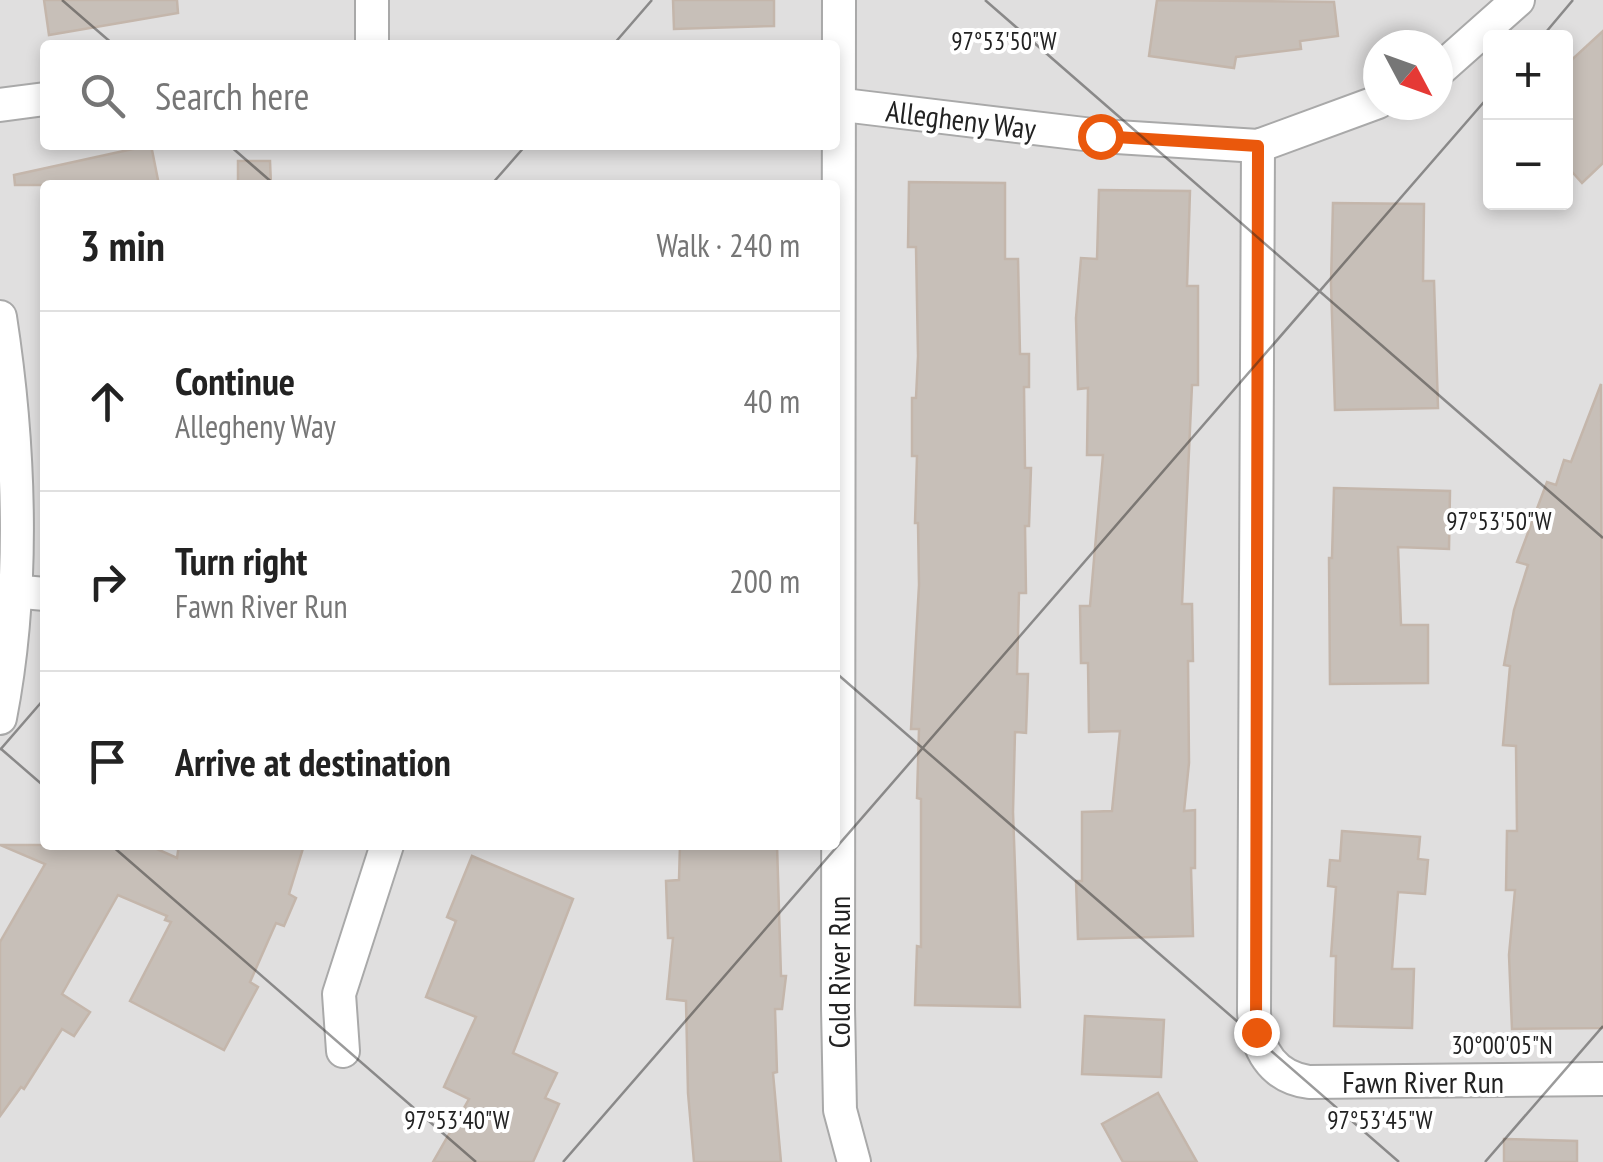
<!DOCTYPE html>
<html lang="en">
<head>
<meta charset="utf-8">
<style>
	:root { --surface:#fff; --page:#f2f2f2; --text:#222; --muted:#767676; --line:#e0e0e0 }
	body { margin:0; font-family:"PT Sans Narrow",sans-serif; background:var(--page); color:var(--text) }
	.controls { position:absolute; right:30px; top:30px; display:grid; overflow:hidden; border-radius:10px; box-shadow:0 5px 15px #0003 }
	.controls button { width:90px; height:90px; display:grid; place-items:center; padding:0; border:0; border-bottom:2px solid var(--line); background:var(--surface); color:var(--text); font:50px sans-serif }
	.compass { position:absolute; left:1363px; top:30px; width:90px; height:90px; border-radius:50%; background:var(--surface); box-shadow:0 5px 15px #0003; rotate:131deg }
	.stop { position:absolute; width:30px; height:30px; margin:-22px; border:8px solid #ea580c; border-radius:50%; background:#fff }
	.stop.end { background:#ea580c; border-color:#fff; box-shadow:0 2px 10px #0008 }
	.list { margin:0; padding:0; list-style:none }
	h2 { display:flex; justify-content:space-between; align-items:center; height:130px; margin:0; padding:0 40px; font-size:42px }
	h2 small { font-size:32px; font-weight:400; color:var(--muted) }
	.list li { display:grid; grid-template-columns:65px 1fr auto; gap:30px; align-items:center; box-sizing:border-box; height:180px; padding:0 40px; border-top:2px solid var(--line) }
	.list b { display:block; font-size:38px; white-space:nowrap }
	.list p { margin:0; font-size:32px; white-space:nowrap; color:var(--muted) }
	.list em { font-size:32px; font-style:normal; color:var(--muted) }
	.icon { flex:none; width:55px; height:55px; fill:none; stroke:currentColor; stroke-width:2; stroke-linecap:round; stroke-linejoin:round }
	.map { position:relative; flex:none; width:1603px; height:1162px; overflow:hidden }
	.search { position:absolute; background:var(--surface); box-shadow:0 5px 15px #0003; left:40px; top:40px; width:800px; height:110px; display:flex; align-items:center; gap:25px; box-sizing:border-box; padding:0 35px; border-radius:10px; color:var(--muted); font-size:38px }
	.panel { position:absolute; background:var(--surface); box-shadow:0 5px 15px #0003; left:40px; top:180px; width:800px; height:670px; border-radius:10px }
	.map>svg:first-child { display:block }
</style>
</head>
<body>
<div class="map">
<svg width="1603" height="1162" viewBox="0 0 1603 1162">
	<rect width="100%" height="100%" fill="#f2efe9"/>
	<!-- residential -->
	<path fill="#e0dfdf" fill-rule="evenodd" d="M 0,0 L 1603,0 L 1603,1162 L 0,1162 ZM 1490,38 L 1566,38 L 1566,202 L 1490,202 ZM 45,45 L 835,45 L 835,145 L 45,145 ZM 1378,45 L 1438,45 L 1438,105 L 1378,105 ZM 45,185 L 835,185 L 835,845 L 45,845 Z"/>
	<!-- building -->
	<g fill="#c7bfb8" stroke="#c4b6ab" stroke-width="2.5">
		<path d="M 44,0 L 177,0 L 178,13 L 49,35 Z"/>
		<path d="M 673,0 L 774,0 L 774,26 L 674,29 Z"/>
		<path d="M 1157,0 L 1334,2 L 1338,36 L 1300,41 L 1301,49 L 1236,57 L 1234,68 L 1149,56 Z"/>
		<path d="M 1603,31 L 1603,163 L 1582,183 L 1566,165 L 1566,65 Z"/>
		<path d="M 151,145 L 159,185 L 15,185 L 14,175 Z"/>
		<path d="M 238,161 L 270,161 L 271,185 L 238,185 Z"/>
		<path d="M 909,182 L 1005,183 L 1005,259 L 1018,259 L 1020,354 L 1029,354 L 1029,387 L 1024,387 L 1025,468 L 1031,468 L 1029,526 L 1025,526 L 1026,593 L 1019,593 L 1017,674 L 1028,674 L 1026,733 L 1015,732 L 1013,812 L 1020,1007 L 915,1005 L 917,946 L 921,947 L 921,799 L 917,798 L 919,729 L 911,729 L 919,585 L 918,523 L 915,523 L 917,456 L 912,456 L 912,398 L 916,398 L 918,356 L 916,247 L 908,247 Z"/>
		<path d="M 1099,190 L 1190,191 L 1187,286 L 1198,286 L 1198,385 L 1192,385 L 1182,604 L 1192,604 L 1193,661 L 1188,661 L 1189,763 L 1184,811 L 1195,810 L 1195,868 L 1191,868 L 1193,936 L 1078,939 L 1076,881 L 1082,881 L 1082,812 L 1112,811 L 1120,731 L 1089,732 L 1088,663 L 1081,663 L 1080,606 L 1090,606 L 1103,455 L 1087,455 L 1088,388 L 1078,389 L 1076,318 L 1081,258 L 1097,259 Z"/>
		<path d="M 1333,203 L 1424,204 L 1423,281 L 1434,281 L 1438,408 L 1335,410 L 1331,284 Z"/>
		<path d="M 1601,384 L 1603,1028 L 1512,1029 L 1509,955 L 1515,890 L 1506,890 L 1507,831 L 1517,831 L 1516,746 L 1503,745 L 1510,666 L 1504,665 L 1514,610 L 1528,565 L 1517,562 L 1547,482 L 1556,485 L 1564,460 L 1571,462 Z"/>
		<path d="M 1334,488 L 1450,491 L 1449,549 L 1398,547 L 1401,625 L 1428,625 L 1428,683 L 1330,684 L 1329,558 L 1332,558 Z"/>
		<path d="M 1342,831 L 1420,837 L 1418,859 L 1428,860 L 1425,894 L 1398,892 L 1392,969 L 1414,969 L 1412,1028 L 1334,1026 L 1336,956 L 1331,956 L 1336,887 L 1328,886 L 1330,860 L 1340,861 Z"/>
		<path d="M 0,845 L 148,845 L 177,858 L 179,845 L 304,845 L 289,894 L 296,898 L 284,926 L 276,923 L 250,982 L 258,987 L 224,1050 L 130,1001 L 171,922 L 165,920 L 167,916 L 118,895 L 62,994 L 90,1012 L 74,1036 L 62,1029 L 24,1089 L 21,1087 L 0,1116 L 0,942 L 45,864 Z"/>
		<path d="M 680,845 L 777,845 L 781,976 L 786,976 L 782,1009 L 775,1009 L 777,1072 L 773,1073 L 781,1162 L 694,1162 L 688,1093 L 686,1001 L 667,999 L 673,938 L 668,938 L 666,881 L 679,880 Z"/>
		<path d="M 472,856 L 573,899 L 513,1053 L 557,1073 L 545,1098 L 559,1104 L 533,1162 L 433,1162 L 469,1099 L 444,1087 L 476,1017 L 426,997 L 456,921 L 447,917 Z"/>
		<path d="M 1085,1016 L 1164,1020 L 1161,1077 L 1082,1074 Z"/>
		<path d="M 1158,1093 L 1197,1162 L 1123,1162 L 1102,1124 Z"/>
		<path d="M 1504,1139 L 1577,1141 L 1577,1162 L 1504,1162 Z"/>
	</g>
	<g fill="none" stroke-linecap="round" stroke-linejoin="round">
		<defs>
			<g id="minor">
				<path d="M 839,0 L 838,1008 L 840,1110 L 854,1162"/>
				<path d="M 372,45 L 372,0"/>
				<path d="M 1438,71 L 1518,0"/>
				<path d="M 835,104 L 1101,136 L 1258,146 L 1378,102"/>
				<path d="M 0,105 L 45,99"/>
				<path d="M 1258,146 L 1254,1012 C 1256,1048 1271,1077 1309,1082 L 1603,1079"/>
				<path d="M 0,317 C 20,446 25,590 0,718"/>
				<path d="M 0,590 L 45,594"/>
				<path d="M 343,1051 L 339,994 L 387,845"/>
			</g>
		</defs>
		<!-- minor casing -->
		<use href="#minor" stroke="#a9a9a9" stroke-width="36"/>
		<!-- minor -->
		<use href="#minor" stroke="#fff" stroke-width="32"/>
	</g>
	<g fill="none" stroke-linecap="round" stroke-linejoin="round">
		<!-- route -->
		<path stroke="#ea580c" stroke-width="12" d="M 1100,136 L 1258,146 L 1256,1032"/>
	</g>
	<!-- ticks -->
	<path fill="none" stroke="#222" stroke-width="2.5" stroke-opacity="0.45" d="M 62,0 L 114,45M 985,0 L 1603,538M 1541,38 L 1573,0M 613,45 L 652,0M 229,145 L 275,185M 491,185 L 526,145M 835,672 L 1399,1162M 0,748 L 45,787M 0,750 L 45,698M 111,845 L 476,1162M 563,1162 L 1490,95M 1485,1162 L 1603,1026"/>
	<g text-anchor="middle" dominant-baseline="central" stroke-width="8" stroke-linejoin="round" paint-order="stroke">
		<!-- street labels -->
		<g font-size="30" fill="#222" stroke="#fff">
			<text transform="translate(961 119) rotate(7)">Allegheny Way</text>
			<text transform="translate(838 972) rotate(-90)">Cold River Run</text>
			<text x="1423" y="1081">Fawn River Run</text>
		</g>
	</g>
	<g font-size="25" text-anchor="middle" fill="#222" stroke="#fff" stroke-width="8" stroke-linejoin="round" paint-order="stroke">
		<text x="1004" y="50">97°53'50"W</text>
		<text x="1499" y="530">97°53'50"W</text>
		<text x="1502" y="1054">30°00'05"N</text>
		<text x="457" y="1129">97°53'40"W</text>
		<text x="1380" y="1129">97°53'45"W</text>
	</g>
</svg>
<div class="controls">
<button>+</button>
<button>−</button>
</div>
<svg class="compass" viewBox="-18 -18 36 36"><path d="M0-13l5 13h-10z" fill="#e53935"/><path d="M0 13l5-13h-10z" fill="#767676"/></svg>
<div class="stop" style="left:1100px;top:136px"></div>
<div class="stop end" style="left:1256px;top:1032px"></div>
<div class="search"><svg class="icon" aria-label="search" viewBox="0 0 24 24"><circle cx="10" cy="10" r="6"/><path d="M15 15l6 6"/></svg>Search here</div>
<section class="panel">
<h2>3 min<small>Walk · 240 m</small></h2>
<ul class="list">
<li><svg class="icon" aria-label="ahead" viewBox="0 0 24 24"><path d="M12 20V5M6 11l6-6 6 6"/></svg><div><b>Continue</b><p>Allegheny Way</p></div><em>40 m</em></li>
<li><svg class="icon" aria-label="right" viewBox="0 0 24 24"><path d="M7 20v-9h11M14 6l5 5-5 5"/></svg><div><b>Turn right</b><p>Fawn River Run</p></div><em>200 m</em></li>
<li><svg class="icon" aria-label="arrive" viewBox="0 0 24 24"><path d="M6 21V4h12l-3 4 3 4H6"/></svg><div><b>Arrive at destination</b></div></li>
</ul>
</section>
</div>
</body>
</html>
